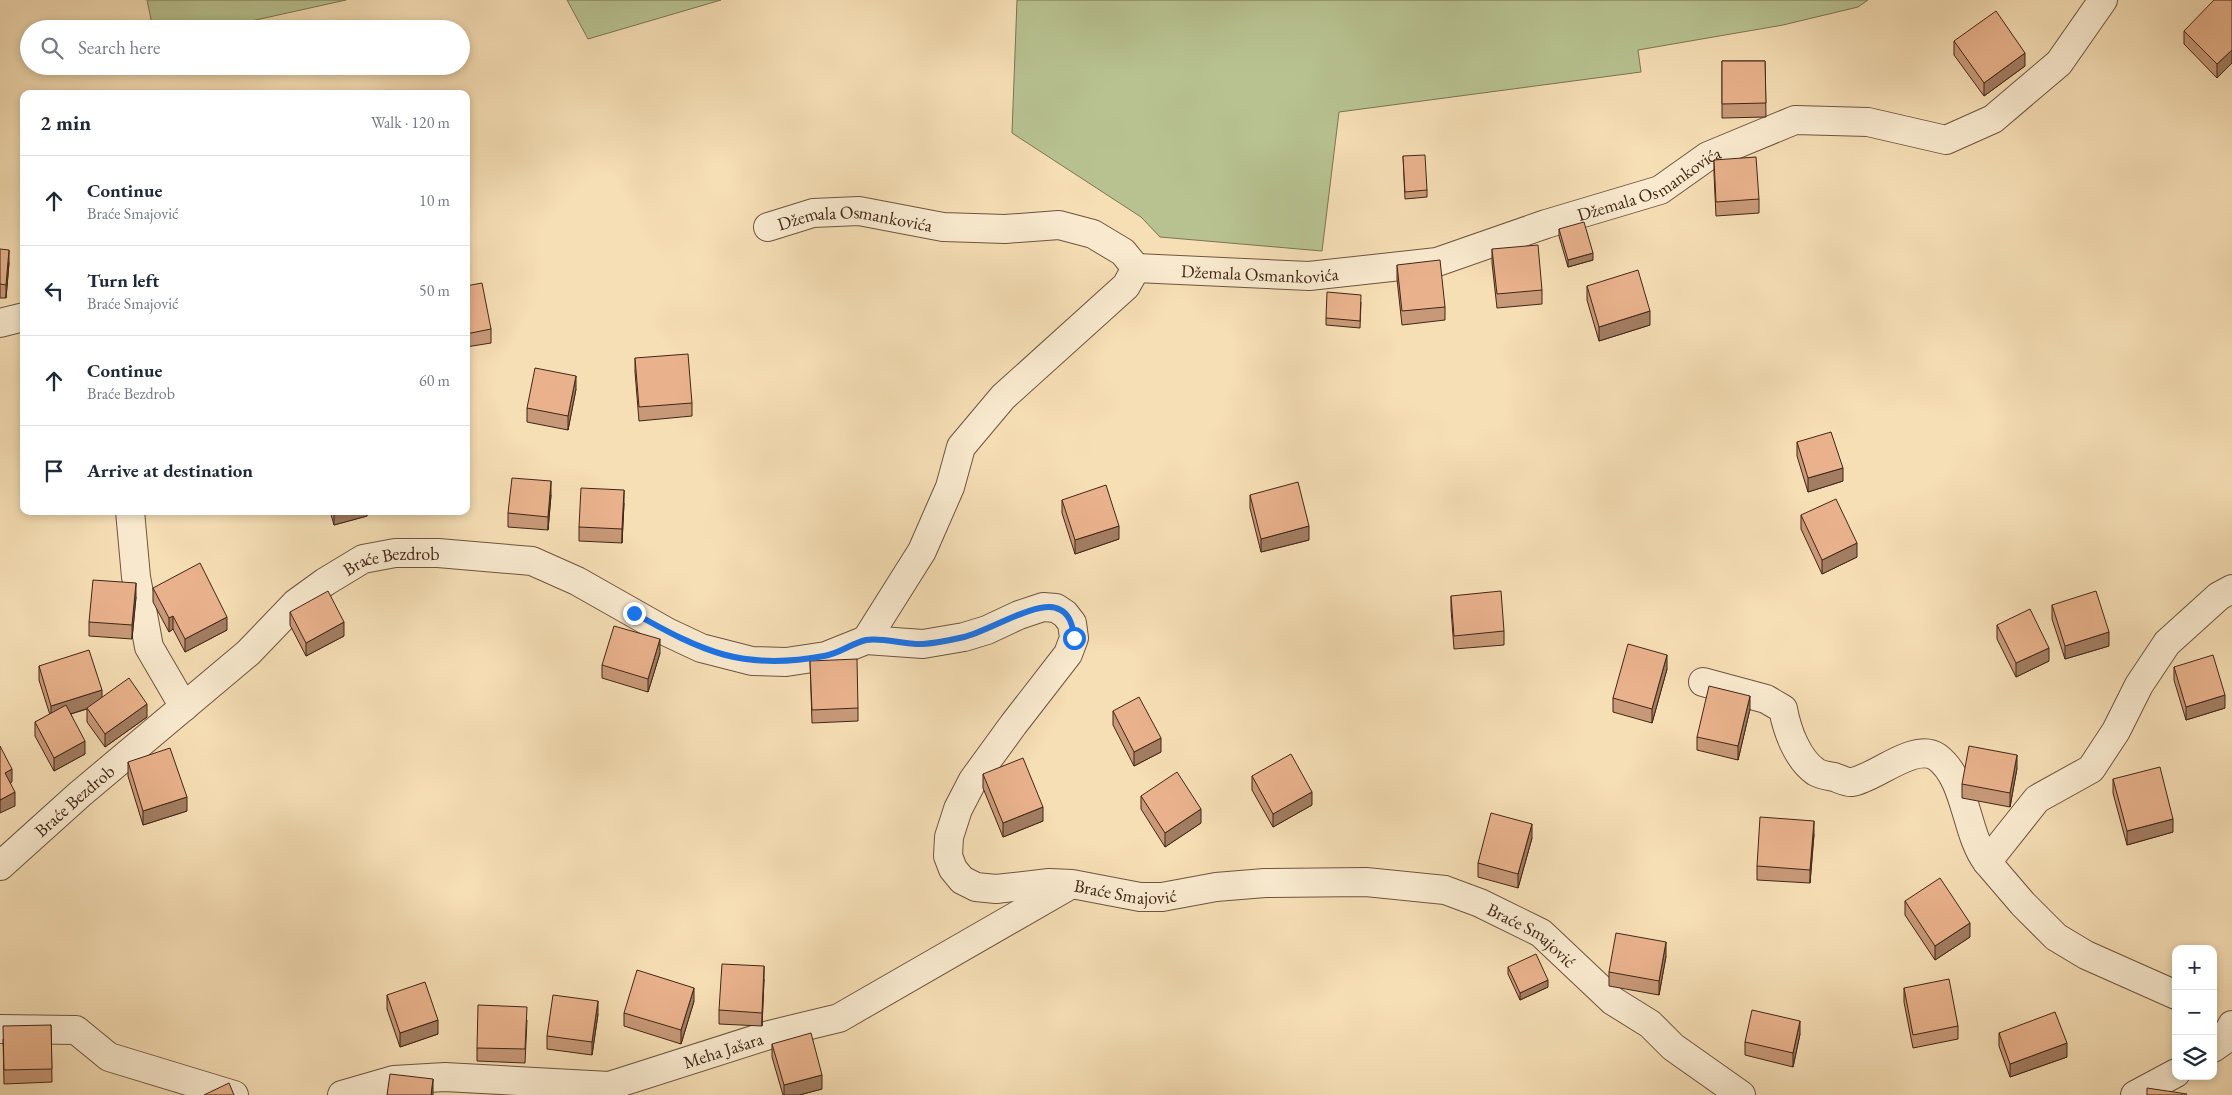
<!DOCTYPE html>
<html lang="en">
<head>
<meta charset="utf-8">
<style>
	:root { --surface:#fff; --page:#f6f6f7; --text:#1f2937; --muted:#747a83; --line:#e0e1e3 }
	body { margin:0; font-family:"EB Garamond",serif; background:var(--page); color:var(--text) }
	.controls { position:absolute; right:15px; bottom:15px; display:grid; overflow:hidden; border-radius:10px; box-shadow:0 2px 8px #0003 }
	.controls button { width:45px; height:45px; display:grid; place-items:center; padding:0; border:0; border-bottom:1px solid var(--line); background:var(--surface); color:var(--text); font:25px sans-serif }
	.stop { position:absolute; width:15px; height:15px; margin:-11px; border:4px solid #1a73e8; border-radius:50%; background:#fff }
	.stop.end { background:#1a73e8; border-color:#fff; box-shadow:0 1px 5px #0008 }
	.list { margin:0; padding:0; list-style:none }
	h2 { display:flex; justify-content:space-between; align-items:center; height:65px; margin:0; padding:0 20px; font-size:21px }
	h2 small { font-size:16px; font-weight:400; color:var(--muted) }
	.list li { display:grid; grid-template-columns:32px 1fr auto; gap:15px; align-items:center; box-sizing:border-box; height:90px; padding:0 20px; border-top:1px solid var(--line) }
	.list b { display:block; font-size:19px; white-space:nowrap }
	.list p { margin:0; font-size:16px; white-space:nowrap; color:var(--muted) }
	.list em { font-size:16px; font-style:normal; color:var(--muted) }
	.icon { flex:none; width:28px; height:28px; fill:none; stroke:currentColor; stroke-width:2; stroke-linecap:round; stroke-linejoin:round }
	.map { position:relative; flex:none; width:2232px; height:1095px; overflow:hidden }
	.search { position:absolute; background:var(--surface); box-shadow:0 2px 8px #0003; left:20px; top:20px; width:450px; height:55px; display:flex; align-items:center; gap:12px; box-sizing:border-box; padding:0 18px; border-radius:28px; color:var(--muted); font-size:19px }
	.panel { position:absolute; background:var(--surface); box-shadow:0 2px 8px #0003; left:20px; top:90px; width:450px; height:425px; border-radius:10px }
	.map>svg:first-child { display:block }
</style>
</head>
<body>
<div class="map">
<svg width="2232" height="1095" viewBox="0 0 2232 1095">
	<rect width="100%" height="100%" fill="#f6deb5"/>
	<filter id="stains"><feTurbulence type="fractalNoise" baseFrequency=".004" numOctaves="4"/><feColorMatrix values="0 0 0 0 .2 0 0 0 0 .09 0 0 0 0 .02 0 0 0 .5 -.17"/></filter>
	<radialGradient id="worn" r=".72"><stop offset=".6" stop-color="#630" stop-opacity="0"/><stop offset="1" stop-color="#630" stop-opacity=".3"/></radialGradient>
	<!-- green -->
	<g fill="#b8c291" stroke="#7c7454">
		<path d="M 147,0 L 346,0 L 215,29 L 153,29 Z"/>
		<path d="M 567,0 L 721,0 L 588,39 Z"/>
		<path d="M 1017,0 L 1868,0 L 1858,7 L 1783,25 L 1638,50 L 1641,72 L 1339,112 L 1322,251 L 1160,237 L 1141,217 L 1012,133 Z"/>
	</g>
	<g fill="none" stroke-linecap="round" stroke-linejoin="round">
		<defs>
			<g id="minor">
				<path id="s1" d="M 768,227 L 813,213 L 859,211 L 943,227 L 1005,229 L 1059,225 L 1093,234 L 1123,252 L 1136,268 L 1126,286 L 1003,397 L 961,447 L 950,487 L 922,551 L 866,640"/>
				<path id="s2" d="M 1136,268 L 1309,276 L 1437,262 L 1546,224 L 1660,190 L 1708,156 L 1795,120 L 1868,122 L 1946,140 L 1993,119 L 2059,63 L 2103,0"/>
				<path d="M 0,323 L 24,317"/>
				<path d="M 130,511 L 136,577 L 149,647 L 184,707"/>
				<path d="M 1703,682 L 1766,699 L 1783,709 C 1787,730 1797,759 1816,772 C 1821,775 1829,776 1834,777 C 1840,779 1847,783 1852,782 C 1876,778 1914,742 1937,757 C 1967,779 1965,833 1987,862"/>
				<path id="s3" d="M 0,866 L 80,794 L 248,653 L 296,603 L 325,582 L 363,559 L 395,553 L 438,553 L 532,561 L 577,581 L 667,632 L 701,648 L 752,661 L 786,662 L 826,656 L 866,640 L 923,644 L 964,637 L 987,630 L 1019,615 L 1043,607 L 1056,608 L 1065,614 L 1072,623 L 1074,638 L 1068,654 L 1013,725 L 973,780 L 958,809 L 949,837 L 948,856 L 953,869 L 962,880 L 976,887 L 996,889 L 1049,883 L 1072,884 L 1140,897 L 1162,897 L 1216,887 L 1265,883 L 1366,882 L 1445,890 L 1480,903 L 1541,933 L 1613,1001 L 1650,1024 L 1673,1047 L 1741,1095"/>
				<path d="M 2176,995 L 2086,955 L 2056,937 L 2023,904 L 1987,862 L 2037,799 L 2091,769 L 2116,731 L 2139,685 L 2167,643 L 2219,596 L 2232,589"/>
				<path d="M 0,1029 L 76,1030 L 109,1057 L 234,1095"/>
				<path d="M 2213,1048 L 2223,1041 L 2232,1025"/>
				<path id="s4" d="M 342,1095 L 394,1080 L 445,1077 L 609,1086 L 769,1035 L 839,1018 L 1070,885"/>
				<path d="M 2135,1095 L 2176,1073"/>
			</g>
		</defs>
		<!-- minor casing -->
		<use href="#minor" stroke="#6e543e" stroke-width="30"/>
		<!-- minor -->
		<use href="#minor" stroke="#f9eacf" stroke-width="28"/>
	</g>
	<!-- wall -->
	<g fill="#c89978" stroke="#412617">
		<path d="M 2232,0 L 2232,63 L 2217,78 L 2184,44 L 2184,31 Z"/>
		<path d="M 1954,41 L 2025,66 L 1984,96 L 1954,55 Z"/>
		<path d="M 1722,61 L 1765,61 L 1766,117 L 1722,118 Z"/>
		<path d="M 1403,156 L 1427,190 L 1427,197 L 1405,199 Z"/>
		<path d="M 1714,160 L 1759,199 L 1759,213 L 1716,216 L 1714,174 Z"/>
		<path d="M 1559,229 L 1593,260 L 1568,267 L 1559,236 Z"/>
		<path d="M 0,249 L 9,263 L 6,298 L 0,298 Z"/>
		<path d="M 1492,249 L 1542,290 L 1542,304 L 1497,308 L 1492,263 Z"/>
		<path d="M 1397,265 L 1445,307 L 1445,320 L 1402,325 L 1397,279 Z"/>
		<path d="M 466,286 L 491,329 L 491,343 L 466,347 Z"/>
		<path d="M 1587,286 L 1650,325 L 1599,341 L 1587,300 Z"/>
		<path d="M 1361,302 L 1360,328 L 1326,325 L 1326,318 Z"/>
		<path d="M 635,358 L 692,403 L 692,416 L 639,421 L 635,372 Z"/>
		<path d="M 576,389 L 568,430 L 527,422 L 527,408 Z"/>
		<path d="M 1797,442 L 1843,481 L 1808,492 L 1797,456 Z"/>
		<path d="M 551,495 L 548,530 L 508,527 L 508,513 Z"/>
		<path d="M 1250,495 L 1309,540 L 1261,552 L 1250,508 Z"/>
		<path d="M 1062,500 L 1119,539 L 1075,554 L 1062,513 Z"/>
		<path d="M 624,503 L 622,543 L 579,541 L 579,527 Z"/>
		<path d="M 330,511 L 367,511 L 367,516 L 334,525 Z"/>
		<path d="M 1801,515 L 1857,557 L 1822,574 L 1801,529 Z"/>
		<path d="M 153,588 L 227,630 L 185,652 L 173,629 L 169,632 L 153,602 Z"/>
		<path d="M 1451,596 L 1504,631 L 1504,645 L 1454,649 L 1451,609 Z"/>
		<path d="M 136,597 L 132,639 L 89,636 L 89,622 Z"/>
		<path d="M 2052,605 L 2109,646 L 2065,659 L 2052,619 Z"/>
		<path d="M 290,612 L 344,636 L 306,656 L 290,625 Z"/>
		<path d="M 1997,625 L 2049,661 L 2016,677 L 1997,639 Z"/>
		<path d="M 660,653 L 648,692 L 602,678 L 602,665 Z"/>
		<path d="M 810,661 L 858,708 L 858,721 L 812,723 Z"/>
		<path d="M 39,666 L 102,697 L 147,717 L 105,747 L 87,722 L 87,709 L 71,714 L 85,754 L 54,771 L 35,736 L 35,722 L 50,715 L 39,680 Z"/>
		<path d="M 2174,667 L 2225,708 L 2186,720 L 2174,680 Z"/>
		<path d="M 1667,669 L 1652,723 L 1613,712 L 1613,698 Z"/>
		<path d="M 1750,709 L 1738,760 L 1697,750 L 1697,737 Z"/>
		<path d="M 1113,711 L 1161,752 L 1134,766 L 1113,725 Z"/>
		<path d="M 128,762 L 187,811 L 143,825 L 128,776 Z"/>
		<path d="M 2017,768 L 2010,807 L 1962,798 L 1962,784 Z"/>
		<path d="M 983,774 L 1043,821 L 1003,837 L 983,788 Z"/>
		<path d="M 1252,776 L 1312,805 L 1273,827 L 1252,790 Z"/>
		<path d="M 2113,779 L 2173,832 L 2127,845 L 2113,793 Z"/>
		<path d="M 1141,796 L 1201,823 L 1165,847 L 1141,809 Z"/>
		<path d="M 1814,834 L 1810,883 L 1757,880 L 1757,866 Z"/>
		<path d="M 1532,838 L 1518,888 L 1478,877 L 1478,863 Z"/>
		<path d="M 1905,901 L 1970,937 L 1935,960 L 1905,915 Z"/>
		<path d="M 1666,956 L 1659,995 L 1609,986 L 1609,972 Z"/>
		<path d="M 1508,967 L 1548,987 L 1520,1000 L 1508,974 Z"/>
		<path d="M 764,979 L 762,1026 L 719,1024 L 719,1010 Z"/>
		<path d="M 1904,988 L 1958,1026 L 1958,1039 L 1913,1048 L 1904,1002 Z"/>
		<path d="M 387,995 L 438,1034 L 400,1047 L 387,1009 Z"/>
		<path d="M 694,1001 L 681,1044 L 624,1026 L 624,1013 Z"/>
		<path d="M 598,1014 L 592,1055 L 547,1049 L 547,1036 Z"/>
		<path d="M 527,1020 L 525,1063 L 477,1061 L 477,1048 Z"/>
		<path d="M 51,1025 L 52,1082 L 4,1084 L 3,1039 Z"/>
		<path d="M 1999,1033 L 2067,1057 L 2010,1077 L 1999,1046 Z"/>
		<path d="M 1800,1034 L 1793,1067 L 1745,1055 L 1745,1042 Z"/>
		<path d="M 772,1044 L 822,1089 L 799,1095 L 783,1095 L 772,1057 Z"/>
	</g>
	<!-- shaded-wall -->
	<g fill="#a37d62" stroke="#412617">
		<path d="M 2232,50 L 2232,63 L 2217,78 L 2217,64 Z"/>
		<path d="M 2025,53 L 2025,66 L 1984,96 L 1984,83 Z"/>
		<path d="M 9,250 L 9,263 L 6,298 L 6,285 Z"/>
		<path d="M 1593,253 L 1593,260 L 1568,267 L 1568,260 Z"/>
		<path d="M 1650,311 L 1650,325 L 1599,341 L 1599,327 Z"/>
		<path d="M 576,376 L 576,389 L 568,430 L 568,416 Z"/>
		<path d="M 1843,468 L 1843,481 L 1808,492 L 1808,478 Z"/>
		<path d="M 551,481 L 551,495 L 548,530 L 548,517 Z"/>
		<path d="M 624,490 L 624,503 L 622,543 L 622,529 Z"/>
		<path d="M 335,511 L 367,511 L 367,516 L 334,525 L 334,512 Z"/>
		<path d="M 1119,526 L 1119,539 L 1075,554 L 1075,540 Z"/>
		<path d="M 1309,526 L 1309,540 L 1261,552 L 1261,539 Z"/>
		<path d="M 1857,543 L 1857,557 L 1822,574 L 1822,560 Z"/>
		<path d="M 136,583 L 136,597 L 132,639 L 132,625 Z"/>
		<path d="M 173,616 L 173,629 L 169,632 L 169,618 Z"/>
		<path d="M 227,617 L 227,630 L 185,652 L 185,639 Z"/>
		<path d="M 344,622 L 344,636 L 306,656 L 306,643 Z"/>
		<path d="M 2109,632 L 2109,646 L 2065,659 L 2065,646 Z"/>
		<path d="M 660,639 L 660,653 L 648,692 L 648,679 Z"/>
		<path d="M 2049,648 L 2049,661 L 2016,677 L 2016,663 Z"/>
		<path d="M 1667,655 L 1667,669 L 1652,723 L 1652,709 Z"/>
		<path d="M 102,690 L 102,704 L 51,720 L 51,706 Z"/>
		<path d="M 2225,695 L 2225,708 L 2186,720 L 2186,707 Z"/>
		<path d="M 1750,696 L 1750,709 L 1738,760 L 1738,746 Z"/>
		<path d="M 147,704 L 147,717 L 105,747 L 105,734 Z"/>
		<path d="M 1161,738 L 1161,752 L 1134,766 L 1134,752 Z"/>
		<path d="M 85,741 L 85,754 L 54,771 L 54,758 Z"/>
		<path d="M 2017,755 L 2017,768 L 2010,807 L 2010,793 Z"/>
		<path d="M 12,769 L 12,782 L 5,786 L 5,773 Z"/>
		<path d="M 15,792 L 15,806 L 0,813 L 0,800 Z"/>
		<path d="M 1312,792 L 1312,805 L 1273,827 L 1273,814 Z"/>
		<path d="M 187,797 L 187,811 L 143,825 L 143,811 Z"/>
		<path d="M 1043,807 L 1043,821 L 1003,837 L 1003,823 Z"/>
		<path d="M 1201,809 L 1201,823 L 1165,847 L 1165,833 Z"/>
		<path d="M 2173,819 L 2173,832 L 2127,845 L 2127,831 Z"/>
		<path d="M 1814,821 L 1814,834 L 1810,883 L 1810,870 Z"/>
		<path d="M 1532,824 L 1532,838 L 1518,888 L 1518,874 Z"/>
		<path d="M 1970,923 L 1970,937 L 1935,960 L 1935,946 Z"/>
		<path d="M 1666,942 L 1666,956 L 1659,995 L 1659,981 Z"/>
		<path d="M 764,966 L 764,979 L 762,1026 L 762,1013 Z"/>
		<path d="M 1548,980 L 1548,987 L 1520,1000 L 1520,993 Z"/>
		<path d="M 694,988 L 694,1001 L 681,1044 L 681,1030 Z"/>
		<path d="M 598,1001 L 598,1014 L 592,1055 L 592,1042 Z"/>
		<path d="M 438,1020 L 438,1034 L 400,1047 L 400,1033 Z"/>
		<path d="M 1800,1021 L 1800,1034 L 1793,1067 L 1793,1053 Z"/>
		<path d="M 2067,1043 L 2067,1057 L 2010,1077 L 2010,1064 Z"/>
		<path d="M 822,1075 L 822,1089 L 799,1095 L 784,1095 L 784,1085 Z"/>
		<path d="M 433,1079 L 433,1095 L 431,1095 Z"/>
	</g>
	<!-- building -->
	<g fill="#e9b28c" stroke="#412617">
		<path d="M 2214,0 L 2232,0 L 2232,50 L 2217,64 L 2184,31 Z"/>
		<path d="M 1996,11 L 2025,53 L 1984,83 L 1954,41 Z"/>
		<path d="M 1722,61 L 1765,61 L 1766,103 L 1722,104 Z"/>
		<path d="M 1425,155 L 1427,190 L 1405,192 L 1403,156 Z"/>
		<path d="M 1756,157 L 1759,199 L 1716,202 L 1714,160 Z"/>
		<path d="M 1584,222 L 1593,253 L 1568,260 L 1559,229 Z"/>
		<path d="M 1538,245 L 1542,290 L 1497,294 L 1492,249 Z"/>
		<path d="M 0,249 L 9,250 L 6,285 L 0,284 Z"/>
		<path d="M 1440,260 L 1445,307 L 1402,311 L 1397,265 Z"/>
		<path d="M 1638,270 L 1650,311 L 1599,327 L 1587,286 Z"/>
		<path d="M 482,283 L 491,329 L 466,334 L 466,286 Z"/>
		<path d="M 1327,292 L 1361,295 L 1360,321 L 1326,318 Z"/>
		<path d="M 688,354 L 692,403 L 639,407 L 635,358 Z"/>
		<path d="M 535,368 L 576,376 L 568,416 L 527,408 Z"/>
		<path d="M 1831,432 L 1843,468 L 1808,478 L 1797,442 Z"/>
		<path d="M 512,478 L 551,481 L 548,517 L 508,513 Z"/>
		<path d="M 1298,482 L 1309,526 L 1261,539 L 1250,495 Z"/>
		<path d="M 1106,485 L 1119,526 L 1075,540 L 1062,500 Z"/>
		<path d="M 581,488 L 624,490 L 622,529 L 579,527 Z"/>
		<path d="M 1836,499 L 1857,543 L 1822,560 L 1801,515 Z"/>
		<path d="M 200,563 L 227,617 L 185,639 L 173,616 L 169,618 L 153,588 Z"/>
		<path d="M 93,580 L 136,583 L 132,625 L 89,622 Z"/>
		<path d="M 328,591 L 344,622 L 306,643 L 290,612 Z"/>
		<path d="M 1501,591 L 1504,631 L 1454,636 L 1451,596 Z"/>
		<path d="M 2096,591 L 2109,632 L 2065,646 L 2052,605 Z"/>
		<path d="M 2030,609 L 2049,648 L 2016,663 L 1997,625 Z"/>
		<path d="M 614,626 L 660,639 L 648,679 L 602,665 Z"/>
		<path d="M 1628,644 L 1667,655 L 1652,709 L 1613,698 Z"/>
		<path d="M 89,650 L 102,690 L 51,706 L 39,666 Z"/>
		<path d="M 2213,655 L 2225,695 L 2186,707 L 2174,667 Z"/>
		<path d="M 857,659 L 858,708 L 812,710 L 810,661 Z"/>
		<path d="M 129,678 L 147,704 L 105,734 L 87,708 Z"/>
		<path d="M 1709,686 L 1750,696 L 1738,746 L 1697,737 Z"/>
		<path d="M 1139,697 L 1161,738 L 1134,752 L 1113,711 Z"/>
		<path d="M 66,705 L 85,741 L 54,758 L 35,722 Z"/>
		<path d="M 0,746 L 12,769 L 5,773 L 15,792 L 0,800 Z"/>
		<path d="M 1969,746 L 2017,755 L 2010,793 L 1962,784 Z"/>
		<path d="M 170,748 L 187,797 L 143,811 L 128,762 Z"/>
		<path d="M 1291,754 L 1312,792 L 1273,814 L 1252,776 Z"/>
		<path d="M 1023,758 L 1043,807 L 1003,823 L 983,774 Z"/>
		<path d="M 2160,767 L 2173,819 L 2127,831 L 2113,779 Z"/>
		<path d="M 1177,772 L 1201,809 L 1165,833 L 1141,796 Z"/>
		<path d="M 1491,813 L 1532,824 L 1518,874 L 1478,863 Z"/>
		<path d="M 1760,817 L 1814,821 L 1810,870 L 1757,866 Z"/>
		<path d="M 1940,878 L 1970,923 L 1935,946 L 1905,901 Z"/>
		<path d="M 1616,933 L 1666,942 L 1659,981 L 1609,972 Z"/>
		<path d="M 1536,954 L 1548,980 L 1520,993 L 1508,967 Z"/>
		<path d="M 722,964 L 764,966 L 762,1013 L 719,1010 Z"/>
		<path d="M 637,970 L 694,988 L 681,1030 L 624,1013 Z"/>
		<path d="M 1949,979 L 1958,1026 L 1913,1035 L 1904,988 Z"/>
		<path d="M 425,982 L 438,1020 L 400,1033 L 387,995 Z"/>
		<path d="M 553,995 L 598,1001 L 592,1042 L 547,1036 Z"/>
		<path d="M 478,1005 L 527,1007 L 525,1049 L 477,1048 Z"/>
		<path d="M 1752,1010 L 1800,1021 L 1793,1053 L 1745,1042 Z"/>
		<path d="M 2055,1012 L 2067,1043 L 2010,1064 L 1999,1033 Z"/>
		<path d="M 51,1025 L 52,1069 L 4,1070 L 3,1026 Z"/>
		<path d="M 811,1033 L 822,1075 L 784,1085 L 772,1044 Z"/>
		<path d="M 390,1074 L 433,1079 L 431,1095 L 387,1095 Z"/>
		<path d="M 229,1083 L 234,1095 L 204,1095 Z"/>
		<path d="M 2147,1088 L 2187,1094 L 2186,1095 L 2147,1095 Z"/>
	</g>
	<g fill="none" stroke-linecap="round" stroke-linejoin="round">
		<!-- route -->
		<path stroke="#1a73e8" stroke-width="6" d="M 634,613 C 703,652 743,671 824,656 C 839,654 852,643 866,640 C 883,637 905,645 923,644 C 936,643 951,640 964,637 C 987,632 1035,601 1056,608 C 1070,612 1073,626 1074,638"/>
	</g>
	<g text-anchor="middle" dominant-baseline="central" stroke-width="4" stroke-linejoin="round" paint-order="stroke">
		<!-- street labels -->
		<g font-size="18" fill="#412617" stroke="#f9eacf">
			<text stroke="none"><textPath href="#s2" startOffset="529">Džemala Osmankovića</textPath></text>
			<text stroke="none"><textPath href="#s1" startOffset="89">Džemala Osmankovića</textPath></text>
			<text stroke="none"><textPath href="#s2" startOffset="124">Džemala Osmankovića</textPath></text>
			<text stroke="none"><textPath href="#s3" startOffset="504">Braće Bezdrob</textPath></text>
			<text stroke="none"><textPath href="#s3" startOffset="99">Braće Bezdrob</textPath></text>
			<text stroke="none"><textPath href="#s3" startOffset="1691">Braće Smajović</textPath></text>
			<text stroke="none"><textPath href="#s3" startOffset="2111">Braće Smajović</textPath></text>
			<text stroke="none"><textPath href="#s4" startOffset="389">Meha Jašara</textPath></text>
		</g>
	</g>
	<rect width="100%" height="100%" filter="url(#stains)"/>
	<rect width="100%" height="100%" fill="url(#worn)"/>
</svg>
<div class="controls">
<button>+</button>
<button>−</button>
<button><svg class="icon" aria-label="layers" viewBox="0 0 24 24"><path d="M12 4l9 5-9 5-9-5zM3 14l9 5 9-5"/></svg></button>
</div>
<div class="stop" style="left:1074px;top:638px"></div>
<div class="stop end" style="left:634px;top:613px"></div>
<div class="search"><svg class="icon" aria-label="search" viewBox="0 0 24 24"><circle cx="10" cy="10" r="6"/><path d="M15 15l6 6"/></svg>Search here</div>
<section class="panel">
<h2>2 min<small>Walk · 120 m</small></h2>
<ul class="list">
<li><svg class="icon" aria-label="ahead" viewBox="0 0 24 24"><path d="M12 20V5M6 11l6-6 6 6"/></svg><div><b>Continue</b><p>Braće Smajović</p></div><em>10 m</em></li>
<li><svg class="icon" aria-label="left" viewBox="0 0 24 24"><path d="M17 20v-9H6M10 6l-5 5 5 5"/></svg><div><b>Turn left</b><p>Braće Smajović</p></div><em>50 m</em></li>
<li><svg class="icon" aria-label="ahead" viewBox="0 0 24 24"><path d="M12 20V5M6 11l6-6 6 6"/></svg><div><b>Continue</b><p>Braće Bezdrob</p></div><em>60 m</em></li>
<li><svg class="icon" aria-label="arrive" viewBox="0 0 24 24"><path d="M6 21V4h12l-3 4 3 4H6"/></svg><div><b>Arrive at destination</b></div></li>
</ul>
</section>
</div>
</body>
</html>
